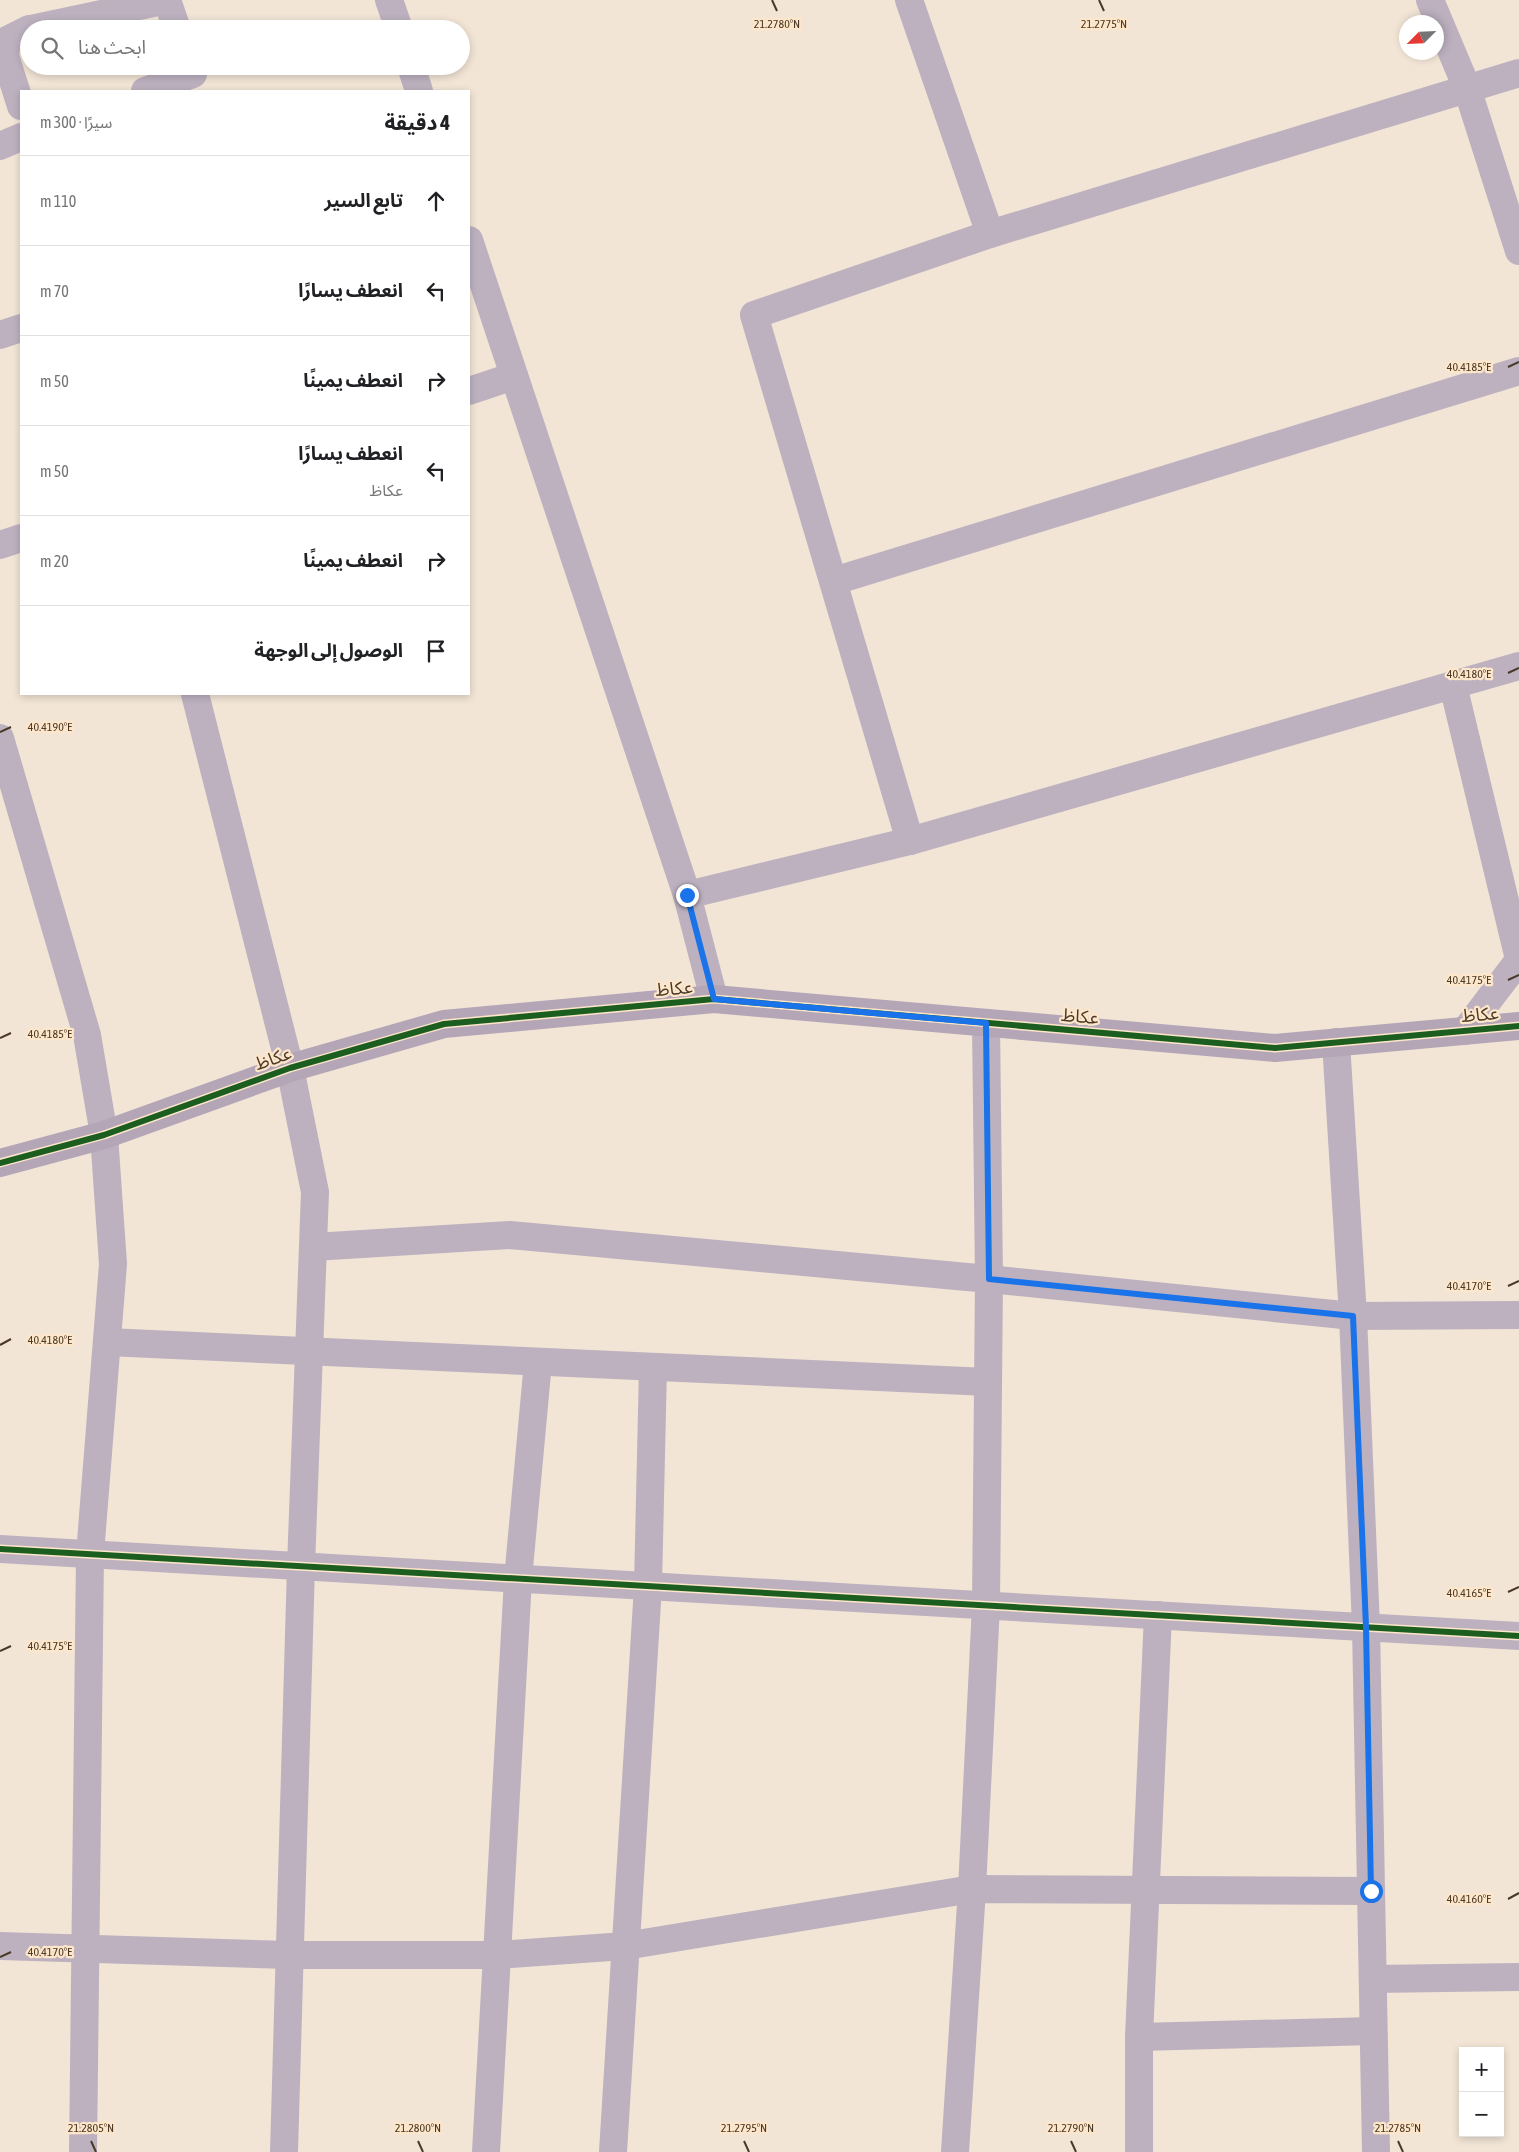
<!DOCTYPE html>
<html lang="ar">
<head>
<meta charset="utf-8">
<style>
	:root { --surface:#fff; --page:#f6f6f6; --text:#202124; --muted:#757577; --line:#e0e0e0 }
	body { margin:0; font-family:"Asap Condensed","Noto Sans Arabic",sans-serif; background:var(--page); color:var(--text); direction:rtl }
	.controls { position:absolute; right:15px; bottom:15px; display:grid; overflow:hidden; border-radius:0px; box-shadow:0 2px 8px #0003 }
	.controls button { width:45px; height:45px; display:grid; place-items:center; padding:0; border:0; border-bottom:1px solid var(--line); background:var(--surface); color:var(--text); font:25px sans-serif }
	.compass { position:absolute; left:1399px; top:15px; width:45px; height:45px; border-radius:50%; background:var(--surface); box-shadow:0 2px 8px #0003; rotate:246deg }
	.stop { position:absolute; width:15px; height:15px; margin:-11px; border:4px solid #1a73e8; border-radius:50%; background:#fff }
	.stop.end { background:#1a73e8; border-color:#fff; box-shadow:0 1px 5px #0008 }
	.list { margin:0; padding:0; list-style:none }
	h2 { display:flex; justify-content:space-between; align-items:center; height:65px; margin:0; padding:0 20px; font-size:21px }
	h2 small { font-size:16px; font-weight:400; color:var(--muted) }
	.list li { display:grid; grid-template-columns:32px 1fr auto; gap:15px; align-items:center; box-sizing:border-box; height:90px; padding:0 20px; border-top:1px solid var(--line) }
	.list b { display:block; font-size:19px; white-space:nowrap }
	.list p { margin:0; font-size:16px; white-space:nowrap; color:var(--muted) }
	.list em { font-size:16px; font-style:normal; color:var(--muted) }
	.icon { flex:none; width:28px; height:28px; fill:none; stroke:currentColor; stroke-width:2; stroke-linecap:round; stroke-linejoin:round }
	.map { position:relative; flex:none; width:1519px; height:2152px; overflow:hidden; direction:ltr }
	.search { position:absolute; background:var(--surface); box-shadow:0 2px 8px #0003; left:20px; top:20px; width:450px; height:55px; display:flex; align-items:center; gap:12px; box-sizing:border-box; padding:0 18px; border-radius:28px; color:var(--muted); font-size:19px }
	.panel { position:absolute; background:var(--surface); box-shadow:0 2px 8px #0003; left:20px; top:90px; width:450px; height:605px; border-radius:0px; direction:rtl }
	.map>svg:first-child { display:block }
</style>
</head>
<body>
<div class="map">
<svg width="1519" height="2152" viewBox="0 0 1519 2152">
	<rect width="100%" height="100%" fill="#f2e5d6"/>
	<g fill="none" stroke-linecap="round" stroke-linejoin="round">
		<!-- street -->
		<g stroke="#bdb1c0" stroke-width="28">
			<path d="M 167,0 L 177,29"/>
			<path d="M 389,0 L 399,29"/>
			<path d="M 909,0 L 990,234"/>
			<path d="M 1430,0 L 1467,88 L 1519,251"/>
			<path d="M 31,29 L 167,0"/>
			<path d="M 411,66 L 419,91"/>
			<path d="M 145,91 L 193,74"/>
			<path d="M 21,106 L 5,56 L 7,40 L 29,29"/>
			<path d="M 0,146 L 21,137"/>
			<path d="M 469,240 L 687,895 L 714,999"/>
			<path d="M 0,335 L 21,328"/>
			<path d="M 469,391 L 514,376"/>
			<path d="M 0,545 L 21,538"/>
			<path d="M 834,581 L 1519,371"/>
			<path d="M 1453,685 L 1519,959"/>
			<path d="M 195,694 L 290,1068 L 315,1192 L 301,1566 L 284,2152"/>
			<path d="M 0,738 L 87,1035 L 104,1135 L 113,1264 L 90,1554 L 83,2152"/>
			<path d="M 910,841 L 754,315 L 990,234 L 1519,73"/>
			<path d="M 687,895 L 910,841 L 1519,666"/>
			<path d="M 1465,1031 L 1519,960"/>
			<path d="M 1336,1042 L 1353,1316 L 1366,1627 L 1376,2152"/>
			<path d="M 313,1247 L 510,1235 L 989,1279 L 1353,1316 L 1519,1315"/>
			<path d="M 107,1342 L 988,1382"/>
			<path d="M 0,1549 L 1519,1636"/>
			<path d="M 0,1946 L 289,1955 L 498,1955 L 625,1946 L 972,1889 L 1371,1891"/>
			<path d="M 1373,1979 L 1519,1977"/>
			<path d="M 1139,2037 L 1373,2031"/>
			<path d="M 486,2152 L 518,1579 L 538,1362"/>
			<path d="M 613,2152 L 648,1586 L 653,1367"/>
			<path d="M 955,2152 L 972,1889 L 986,1605 L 989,1279 L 986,1023"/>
			<path d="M 1139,2152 L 1139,2037 L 1158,1615"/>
		</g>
		<!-- secondary -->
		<path stroke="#b4a6b7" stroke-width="28" d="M 0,1163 L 104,1135 L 290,1068 L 444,1024 L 714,999 L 1275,1048 L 1519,1026"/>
		<defs>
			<g id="cycleway">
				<path d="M 0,1163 L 104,1135 L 290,1068 L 444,1024 L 714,999 L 1275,1048 L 1519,1026"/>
				<path d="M 0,1549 L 1519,1636"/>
			</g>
		</defs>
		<!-- cycleway casing -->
		<use href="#cycleway" stroke="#fee6ca" stroke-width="9"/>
		<!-- cycleway -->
		<use href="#cycleway" stroke="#1b5e20" stroke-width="6"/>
	</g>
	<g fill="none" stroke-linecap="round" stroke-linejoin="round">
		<!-- route -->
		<path stroke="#1a73e8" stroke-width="6" d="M 687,895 L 714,999 L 986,1023 L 989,1279 L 1353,1316 L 1366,1627 L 1371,1891"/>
	</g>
	<!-- ticks -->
	<path fill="none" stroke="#493926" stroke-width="2" d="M 772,0 L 777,11M 1099,0 L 1104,11M 1508,367 L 1519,362M 1508,673 L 1519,668M 0,732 L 11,727M 1508,980 L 1519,975M 0,1038 L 11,1033M 1508,1286 L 1519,1281M 0,1345 L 11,1339M 1508,1592 L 1519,1587M 0,1651 L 11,1646M 1508,1899 L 1519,1893M 0,1957 L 11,1952M 91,2141 L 96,2152M 418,2141 L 423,2152M 744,2141 L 749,2152M 1071,2141 L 1076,2152M 1398,2141 L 1403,2152"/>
	<g text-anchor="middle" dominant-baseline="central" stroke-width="4.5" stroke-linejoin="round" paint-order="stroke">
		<!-- street labels -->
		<g font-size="18" fill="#493926" stroke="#fee6ca">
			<text transform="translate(674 988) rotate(-5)">عكاظ</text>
			<text transform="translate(1480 1014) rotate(-5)">عكاظ</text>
			<text transform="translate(1080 1016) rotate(5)">عكاظ</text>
			<text transform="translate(273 1058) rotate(-19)">عكاظ</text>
		</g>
	</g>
	<g font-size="12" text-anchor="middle" fill="#493926" stroke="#fee6ca" stroke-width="4.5" stroke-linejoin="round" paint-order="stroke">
		<text x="777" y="28">21.2780°N</text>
		<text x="1104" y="28">21.2775°N</text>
		<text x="1469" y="371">40.4185°E</text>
		<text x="1469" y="678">40.4180°E</text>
		<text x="50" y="731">40.4190°E</text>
		<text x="1469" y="984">40.4175°E</text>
		<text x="50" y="1038">40.4185°E</text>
		<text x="1469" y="1290">40.4170°E</text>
		<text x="50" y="1344">40.4180°E</text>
		<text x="1469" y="1597">40.4165°E</text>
		<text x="50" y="1650">40.4175°E</text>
		<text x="1469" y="1903">40.4160°E</text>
		<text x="50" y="1956">40.4170°E</text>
		<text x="91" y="2132">21.2805°N</text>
		<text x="418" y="2132">21.2800°N</text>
		<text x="744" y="2132">21.2795°N</text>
		<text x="1071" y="2132">21.2790°N</text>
		<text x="1398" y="2132">21.2785°N</text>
	</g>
</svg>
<div class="controls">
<button>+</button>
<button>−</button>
</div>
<svg class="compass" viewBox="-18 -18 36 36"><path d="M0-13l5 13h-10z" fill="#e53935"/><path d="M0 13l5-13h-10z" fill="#757577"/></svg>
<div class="stop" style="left:1371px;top:1891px"></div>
<div class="stop end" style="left:687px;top:895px"></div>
<div class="search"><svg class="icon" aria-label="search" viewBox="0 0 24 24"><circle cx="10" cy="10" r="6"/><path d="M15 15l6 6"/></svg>ابحث هنا</div>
<section class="panel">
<h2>4 دقيقة<small>سيرًا · 300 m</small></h2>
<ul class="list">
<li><svg class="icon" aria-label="ahead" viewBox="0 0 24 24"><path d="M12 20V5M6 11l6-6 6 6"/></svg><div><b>تابع السير</b></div><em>110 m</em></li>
<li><svg class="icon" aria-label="left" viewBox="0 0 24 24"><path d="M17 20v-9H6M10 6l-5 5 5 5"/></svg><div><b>انعطف يسارًا</b></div><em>70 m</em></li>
<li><svg class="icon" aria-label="right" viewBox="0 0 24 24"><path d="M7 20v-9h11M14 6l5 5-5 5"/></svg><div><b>انعطف يمينًا</b></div><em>50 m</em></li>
<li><svg class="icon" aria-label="left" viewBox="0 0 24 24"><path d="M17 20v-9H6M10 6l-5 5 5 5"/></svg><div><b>انعطف يسارًا</b><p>عكاظ</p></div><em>50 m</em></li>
<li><svg class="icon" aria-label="right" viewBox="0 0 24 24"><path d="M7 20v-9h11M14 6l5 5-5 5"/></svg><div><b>انعطف يمينًا</b></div><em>20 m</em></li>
<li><svg class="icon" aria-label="arrive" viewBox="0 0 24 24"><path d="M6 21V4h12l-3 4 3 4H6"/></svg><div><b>الوصول إلى الوجهة</b></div></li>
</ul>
</section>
</div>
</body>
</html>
